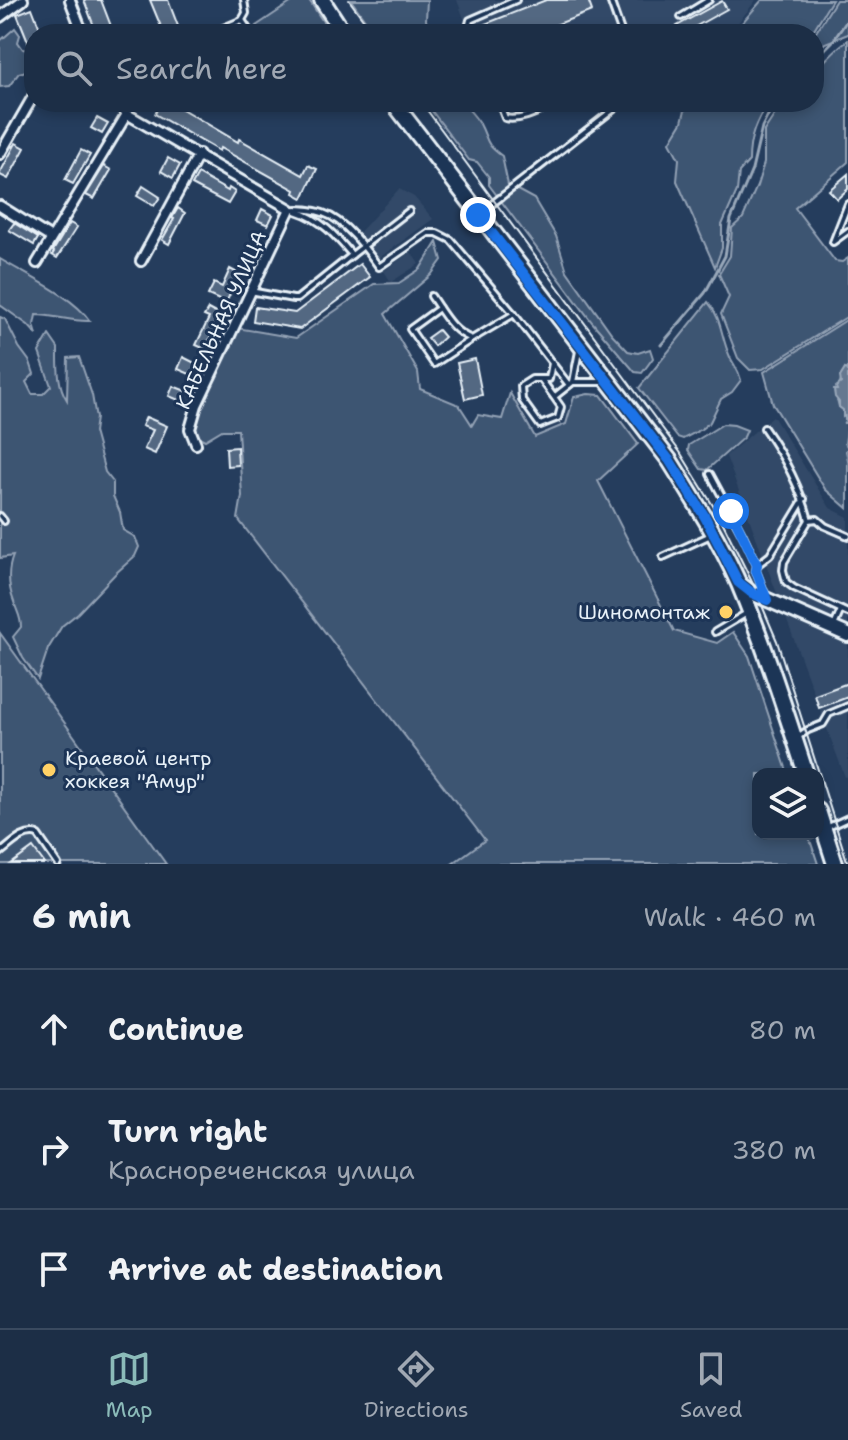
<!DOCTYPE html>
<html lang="en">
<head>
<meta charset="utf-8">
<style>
	:root { --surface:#1c2e46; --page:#25364d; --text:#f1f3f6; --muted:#a0a8b3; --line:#3a4a5f; --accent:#8bbbb9 }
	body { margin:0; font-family:"Shantell Sans",sans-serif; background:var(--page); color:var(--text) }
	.controls { position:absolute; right:24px; bottom:24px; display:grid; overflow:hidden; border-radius:16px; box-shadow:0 4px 12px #0003 }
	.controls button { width:72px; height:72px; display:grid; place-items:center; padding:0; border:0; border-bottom:2px solid var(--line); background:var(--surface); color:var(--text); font:40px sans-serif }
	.stop { position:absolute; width:24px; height:24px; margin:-18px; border:6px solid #1a73e8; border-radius:50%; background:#fff }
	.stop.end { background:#1a73e8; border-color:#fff; box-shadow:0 2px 8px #0008 }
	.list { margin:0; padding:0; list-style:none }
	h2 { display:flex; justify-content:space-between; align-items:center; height:104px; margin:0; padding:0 32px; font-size:34px }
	h2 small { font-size:26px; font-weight:400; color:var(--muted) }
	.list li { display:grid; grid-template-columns:52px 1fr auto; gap:24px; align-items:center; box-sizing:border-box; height:120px; padding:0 32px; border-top:2px solid var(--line) }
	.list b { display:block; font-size:30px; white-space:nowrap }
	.list p { margin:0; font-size:26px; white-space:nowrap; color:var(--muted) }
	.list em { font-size:26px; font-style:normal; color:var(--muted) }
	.icon { flex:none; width:44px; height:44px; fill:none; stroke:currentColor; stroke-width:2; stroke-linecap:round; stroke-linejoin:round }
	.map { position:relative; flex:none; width:848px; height:864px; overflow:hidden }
	.search { position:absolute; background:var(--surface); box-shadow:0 4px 12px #0003; left:24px; right:24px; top:24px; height:88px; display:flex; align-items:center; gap:20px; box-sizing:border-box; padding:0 28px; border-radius:32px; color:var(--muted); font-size:30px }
	.sheet { height:464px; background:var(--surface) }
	nav { display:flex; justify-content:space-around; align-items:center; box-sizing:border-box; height:112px; border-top:2px solid var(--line); background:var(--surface); font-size:22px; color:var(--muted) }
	nav a { display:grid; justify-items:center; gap:4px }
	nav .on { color:var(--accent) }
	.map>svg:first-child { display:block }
</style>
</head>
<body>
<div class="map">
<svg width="848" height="864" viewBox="0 0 848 864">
	<rect width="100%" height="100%" fill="#253d5d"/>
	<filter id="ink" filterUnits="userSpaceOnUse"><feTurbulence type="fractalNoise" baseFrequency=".0125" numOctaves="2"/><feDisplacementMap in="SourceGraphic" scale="16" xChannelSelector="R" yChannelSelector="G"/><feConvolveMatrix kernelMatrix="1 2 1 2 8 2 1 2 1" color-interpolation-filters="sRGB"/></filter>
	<g filter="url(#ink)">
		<!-- built -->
		<g fill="#334a68">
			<path d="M 457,0 L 756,0 L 738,23 L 714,34 L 470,34 Z"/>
			<path d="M 497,102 L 559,102 L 504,122 Z"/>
			<path d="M 399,189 L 414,197 L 433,219 L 379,258 L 370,245 L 358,234 Z"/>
			<path d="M 411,252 L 419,264 L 391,282 L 384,271 Z"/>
			<path d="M 773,416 L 830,508 L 848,517 L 848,776 L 845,777 L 726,456 Z"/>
		</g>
		<!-- green -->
		<g fill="#3e5472" stroke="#93a2b5" stroke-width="2">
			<path d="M 295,0 L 309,0 L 331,34 L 262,34 L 256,26 Z"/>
			<path d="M 351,0 L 427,0 L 426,20 L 430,34 L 375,34 Z"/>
			<path d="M 762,0 L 832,0 L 814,29 L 805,34 L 729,34 L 735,31 Z"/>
			<path d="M 836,0 L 848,0 L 848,34 L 825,43 L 814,53 L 814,34 L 816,32 Z"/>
			<path d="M 15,28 L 20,35 L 18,42 L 23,49 L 34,51 L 34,69 L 19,73 L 9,86 L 0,87 L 0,41 Z"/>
			<path d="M 848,40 L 848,162 L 795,208 L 835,261 L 842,262 L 848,258 L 848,316 L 763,369 L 750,370 L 738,358 L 721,314 L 729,297 L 719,274 L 730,256 L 732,228 L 743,218 L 757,186 L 764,163 L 764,131 L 783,102 L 814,102 L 814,71 C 825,62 836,47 848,40 Z"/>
			<path d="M 425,102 L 462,102 C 468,109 475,116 480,124 C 489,141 484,143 502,156 L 508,185 L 534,199 L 556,236 L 567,271 L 612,334 L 628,351 L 638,353 L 650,349 L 653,358 L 642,373 L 635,372 L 592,322 L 489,185 L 489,177 L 477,162 L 469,160 Z"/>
			<path d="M 687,102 L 768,102 C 756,122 749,137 749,161 L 739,172 L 737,191 L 722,225 L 722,248 L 715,267 L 677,181 L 679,159 L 670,142 L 682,122 Z"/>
			<path d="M 437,242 L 442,260 L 431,275 L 385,314 L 418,372 L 420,389 L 459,405 L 472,425 L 478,415 L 502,419 L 510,393 L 535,437 L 566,424 L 574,397 L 588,394 L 601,395 L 638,444 L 598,481 L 674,631 L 717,643 L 733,632 L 749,656 L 788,774 L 758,774 L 758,834 L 808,834 L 818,864 L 452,864 L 485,840 L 238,519 L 242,496 L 238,430 L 222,430 L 205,440 L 197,436 C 189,414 226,351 237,328 L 296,338 L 374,284 L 399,283 L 420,269 Z"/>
			<path d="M 0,259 C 26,275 73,296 90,321 C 72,322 54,315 36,315 L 34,325 L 37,335 L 28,325 L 0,305 Z"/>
			<path d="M 708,302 C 722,318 721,338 730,357 C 734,366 738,368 741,380 L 732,392 L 721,399 L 710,422 L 700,430 L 683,439 L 677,437 L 639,388 Z"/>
			<path d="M 0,317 L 5,319 L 19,347 L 30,362 L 34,374 L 26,382 L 32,394 L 43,394 L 51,386 L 39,352 L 49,335 L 58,348 C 58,365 57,385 67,400 L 68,358 L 79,357 L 92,395 L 96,418 L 94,432 L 105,472 L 113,482 L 113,496 L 120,512 L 123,530 L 135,537 L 139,547 L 135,556 L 115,574 L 78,613 L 62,626 L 48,649 L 38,679 L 23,658 L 13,637 L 21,627 C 21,617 17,612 14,602 C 8,586 7,571 13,556 L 0,558 Z"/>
			<path d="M 848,319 L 848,370 L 845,369 L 836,395 L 839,407 L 843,410 L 847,418 L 846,423 L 848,423 L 845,443 L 848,448 L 846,451 L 848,460 L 848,509 L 825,489 L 773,404 L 764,372 Z"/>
			<path d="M 723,424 L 734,425 L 747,430 L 744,437 L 707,470 L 701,469 L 688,450 L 689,445 Z"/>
			<path d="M 0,633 L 166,864 L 0,864 Z"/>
		</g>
		<!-- water -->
		<path fill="#657890" stroke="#99a8ba" stroke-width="2" d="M 845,369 L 848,370 L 848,423 L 843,423 L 846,422 L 847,419 L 845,419 L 845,416 L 843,417 L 843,410 L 839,407 L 839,402 L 835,397 L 834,390 L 837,390 L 836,387 L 841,383 L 840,377 Z"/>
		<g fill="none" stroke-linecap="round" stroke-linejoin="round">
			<!-- stream -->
			<g stroke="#99a8ba" stroke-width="3">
				<path d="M 814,60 L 833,41 L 848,19"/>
				<path d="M 661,345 L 705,293 L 725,256 L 731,219 L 752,170 L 762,127 L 775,102"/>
			</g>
		</g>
		<!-- building -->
		<g fill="#536782" stroke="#e8f1f8" stroke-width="2">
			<path d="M 84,0 L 101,0 L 114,34 L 97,34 Z"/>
			<path d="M 150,0 L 168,0 L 181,34 L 164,34 Z"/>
			<path d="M 546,0 L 588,0 L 592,11 L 532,34 L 489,34 L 485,24 Z"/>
			<path d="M 722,1 L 727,9 L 682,34 L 677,26 Z"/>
			<path d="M 32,8 L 42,34 L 34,34 L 34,56 L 17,14 Z"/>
			<path d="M 160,102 L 170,102 L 238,142 L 239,139 L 303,175 L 308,165 L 317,169 L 303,198 L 294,193 L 295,190 L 220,148 L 219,151 L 155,114 Z"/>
			<path d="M 97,118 L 108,124 L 102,134 L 91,128 Z"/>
			<path d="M 16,143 L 25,148 L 8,179 L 0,175 L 0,173 Z"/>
			<path d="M 81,150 L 90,155 L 73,184 L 65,180 Z"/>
			<path d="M 168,158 L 180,165 L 173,178 L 161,171 Z"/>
			<path d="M 104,166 L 111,170 L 94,199 L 86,195 Z"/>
			<path d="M 198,174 L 228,191 L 229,188 L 235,192 L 228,204 L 192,185 Z"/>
			<path d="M 848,174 L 848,189 L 837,199 L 829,190 Z"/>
			<path d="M 143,186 L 160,197 L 154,206 L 137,196 Z"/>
			<path d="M 178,208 L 185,213 L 169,244 L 162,240 L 174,219 L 172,218 Z"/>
			<path d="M 262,209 L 273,215 L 268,225 L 257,220 Z"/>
			<path d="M 14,223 L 38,238 L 34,245 L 9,230 Z"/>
			<path d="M 70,223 L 77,227 L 57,258 L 52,255 L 54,252 L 53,251 Z"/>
			<path d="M 360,264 L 370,277 L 300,329 L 253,321 L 255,307 L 295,313 Z"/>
			<path d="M 230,269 L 241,275 L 236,286 L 234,285 L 226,303 L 208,295 L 214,283 L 222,287 Z"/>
			<path d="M 208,309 L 221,316 L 205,349 L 196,345 L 209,318 L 204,316 Z"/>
			<path d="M 438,330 L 444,337 L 434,346 L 427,338 Z"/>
			<path d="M 183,357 L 197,364 L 192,375 L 178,369 Z"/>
			<path d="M 475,359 L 482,395 L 465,399 L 457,363 Z"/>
			<path d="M 173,386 L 186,391 L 181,401 L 169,396 Z"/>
			<path d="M 146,417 L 167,426 L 155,454 L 144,449 L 153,430 L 142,426 Z"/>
			<path d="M 237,447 L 238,465 L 227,466 L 226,448 Z"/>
			<path d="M 848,683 L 848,697 L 819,708 L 815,695 Z"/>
			<path d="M 33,848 L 45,864 L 11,864 Z"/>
		</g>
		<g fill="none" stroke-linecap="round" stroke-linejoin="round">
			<defs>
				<g id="lane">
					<path d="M 610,0 L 622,34"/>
					<path d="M 681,17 L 709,0"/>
					<path d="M 242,20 L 246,13 L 244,0"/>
					<path d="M 209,34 L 242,20 L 251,34"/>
					<path d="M 473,34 L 469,24 L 470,20 L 516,0"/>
					<path d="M 499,102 L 505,118 C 522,122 543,109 559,102"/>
					<path d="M 848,204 L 833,242 L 848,231"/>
					<path d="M 290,209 C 301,209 312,209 323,213 C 345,220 366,249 379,267 L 428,233 L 437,233 L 451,240 L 514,314 L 569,385"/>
					<path d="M 483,211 L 623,102"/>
					<path d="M 352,255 L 409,211"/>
					<path d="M 250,291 L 293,299 L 297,299 L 352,255 C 336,236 321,219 296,211"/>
					<path d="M 431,296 C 443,313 452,332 472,339 L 514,314"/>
					<path d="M 439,308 L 410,329 L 434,364 L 472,339"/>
					<path d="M 541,379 L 549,379 L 552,363"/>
					<path d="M 573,382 L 602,382"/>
					<path d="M 554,397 L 561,407 L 558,418 L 540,425 L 522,400 L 521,386 L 532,379 L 541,379 L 554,397 L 573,382 L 579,351"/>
					<path d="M 764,428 C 783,455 800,487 809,520"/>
					<path d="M 710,474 L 743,535 L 757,565 L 756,571 L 765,594"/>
					<path d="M 0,516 L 4,521"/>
					<path d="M 848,536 L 825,526 L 817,519 L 809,520 L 784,562 L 783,570 L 786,582 L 794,588 L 848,613"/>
					<path d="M 663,557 L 711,535"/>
					<path d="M 757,565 L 770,555 L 804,499"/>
					<path d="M 834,626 L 841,610"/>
					<path d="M 715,632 L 747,613"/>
					<path d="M 799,736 L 808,730 L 823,724 L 829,714 L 848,706"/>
					<path d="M 826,828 L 848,818"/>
					<path d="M 0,853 C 11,845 24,830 38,835 L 58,864"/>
				</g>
				<g id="street">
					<path d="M 70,0 L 83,34"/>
					<path d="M 0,17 L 23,0"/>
					<path d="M 117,102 L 127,114 L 290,209 L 197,405 L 190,429 L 196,444"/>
					<path d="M 0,154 L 34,95"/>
					<path d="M 0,206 L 51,238"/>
					<path d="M 141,261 L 199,154"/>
					<path d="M 37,263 L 127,114"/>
				</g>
				<path id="secondary" d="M 738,582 L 752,593 L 848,635"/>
				<g id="primary">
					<path d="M 322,0 L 344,34"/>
					<path d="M 393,102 L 670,461 C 695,501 720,541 739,584 C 765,646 785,710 806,774"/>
					<path d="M 818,811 L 835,864"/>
				</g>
			</defs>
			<!-- lane casing -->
			<use href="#lane" stroke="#e8f1f8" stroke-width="10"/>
			<!-- street casing -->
			<use href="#street" stroke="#e8f1f8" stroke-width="14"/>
			<!-- secondary casing -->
			<use href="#secondary" stroke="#e8f1f8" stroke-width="18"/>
			<!-- primary casing -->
			<use href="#primary" stroke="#e8f1f8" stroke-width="20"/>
			<!-- lane -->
			<use href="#lane" stroke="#1d3557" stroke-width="4"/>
			<!-- street -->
			<use href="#street" stroke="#1d3557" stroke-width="8"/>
			<!-- secondary -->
			<use href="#secondary" stroke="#1d3557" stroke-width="12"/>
			<!-- primary -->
			<use href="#primary" stroke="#1d3557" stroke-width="14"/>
			<!-- tram -->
			<g stroke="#e8f1f8" stroke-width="2">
				<path d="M 349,0 L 374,34"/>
				<path d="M 421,102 L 680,452 L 720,517 L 752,582 L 777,641 L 848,864"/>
			</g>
		</g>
	</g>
	<g fill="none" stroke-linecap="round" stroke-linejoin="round" filter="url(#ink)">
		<!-- route -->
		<path stroke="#1a73e8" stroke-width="10" d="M 478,215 L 670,461 L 705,517 L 738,582 L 752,593 L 767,600 L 756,571 L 757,565 L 731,511"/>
	</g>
	<!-- markers -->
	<g fill="#ffd166" stroke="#1d3557" stroke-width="3">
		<circle cx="726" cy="612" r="8"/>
		<circle cx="49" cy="770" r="8"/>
	</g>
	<g text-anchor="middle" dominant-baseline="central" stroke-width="6" stroke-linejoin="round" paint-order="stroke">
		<!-- street labels -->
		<g font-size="20" fill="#e8f1f8" stroke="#1d3557">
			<text transform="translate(221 320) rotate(-66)">КАБЕЛЬНАЯ УЛИЦА</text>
		</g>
		<!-- poi labels -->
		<g font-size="20" fill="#e8f1f8" stroke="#1d3557" text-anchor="end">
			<text x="710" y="612">Шиномонтаж</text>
			<text x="65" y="758" text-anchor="start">Краевой центр<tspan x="65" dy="23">хоккея "Амур"</tspan></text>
		</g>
	</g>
</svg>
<div class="controls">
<button><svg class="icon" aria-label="layers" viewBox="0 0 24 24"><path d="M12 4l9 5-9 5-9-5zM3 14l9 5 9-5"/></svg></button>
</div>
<div class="stop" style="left:731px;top:511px"></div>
<div class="stop end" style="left:478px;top:215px"></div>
<div class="search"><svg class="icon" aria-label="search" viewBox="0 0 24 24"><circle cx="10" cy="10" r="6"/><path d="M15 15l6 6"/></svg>Search here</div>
</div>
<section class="sheet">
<h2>6 min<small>Walk · 460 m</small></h2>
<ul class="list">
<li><svg class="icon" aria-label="ahead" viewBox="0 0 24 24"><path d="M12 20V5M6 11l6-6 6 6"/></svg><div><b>Continue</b></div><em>80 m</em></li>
<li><svg class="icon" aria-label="right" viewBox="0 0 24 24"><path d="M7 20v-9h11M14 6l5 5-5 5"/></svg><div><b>Turn right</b><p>Краснореченская улица</p></div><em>380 m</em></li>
<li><svg class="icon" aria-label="arrive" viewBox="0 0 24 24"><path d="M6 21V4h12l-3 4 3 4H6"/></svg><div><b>Arrive at destination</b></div></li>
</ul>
</section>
<nav>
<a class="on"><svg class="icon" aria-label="map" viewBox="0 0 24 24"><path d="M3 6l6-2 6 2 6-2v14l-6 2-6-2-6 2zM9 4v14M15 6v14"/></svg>Map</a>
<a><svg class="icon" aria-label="directions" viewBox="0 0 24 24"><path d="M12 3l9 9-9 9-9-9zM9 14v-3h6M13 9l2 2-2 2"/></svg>Directions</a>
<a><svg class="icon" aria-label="saved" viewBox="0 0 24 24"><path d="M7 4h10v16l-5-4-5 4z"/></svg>Saved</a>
</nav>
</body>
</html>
